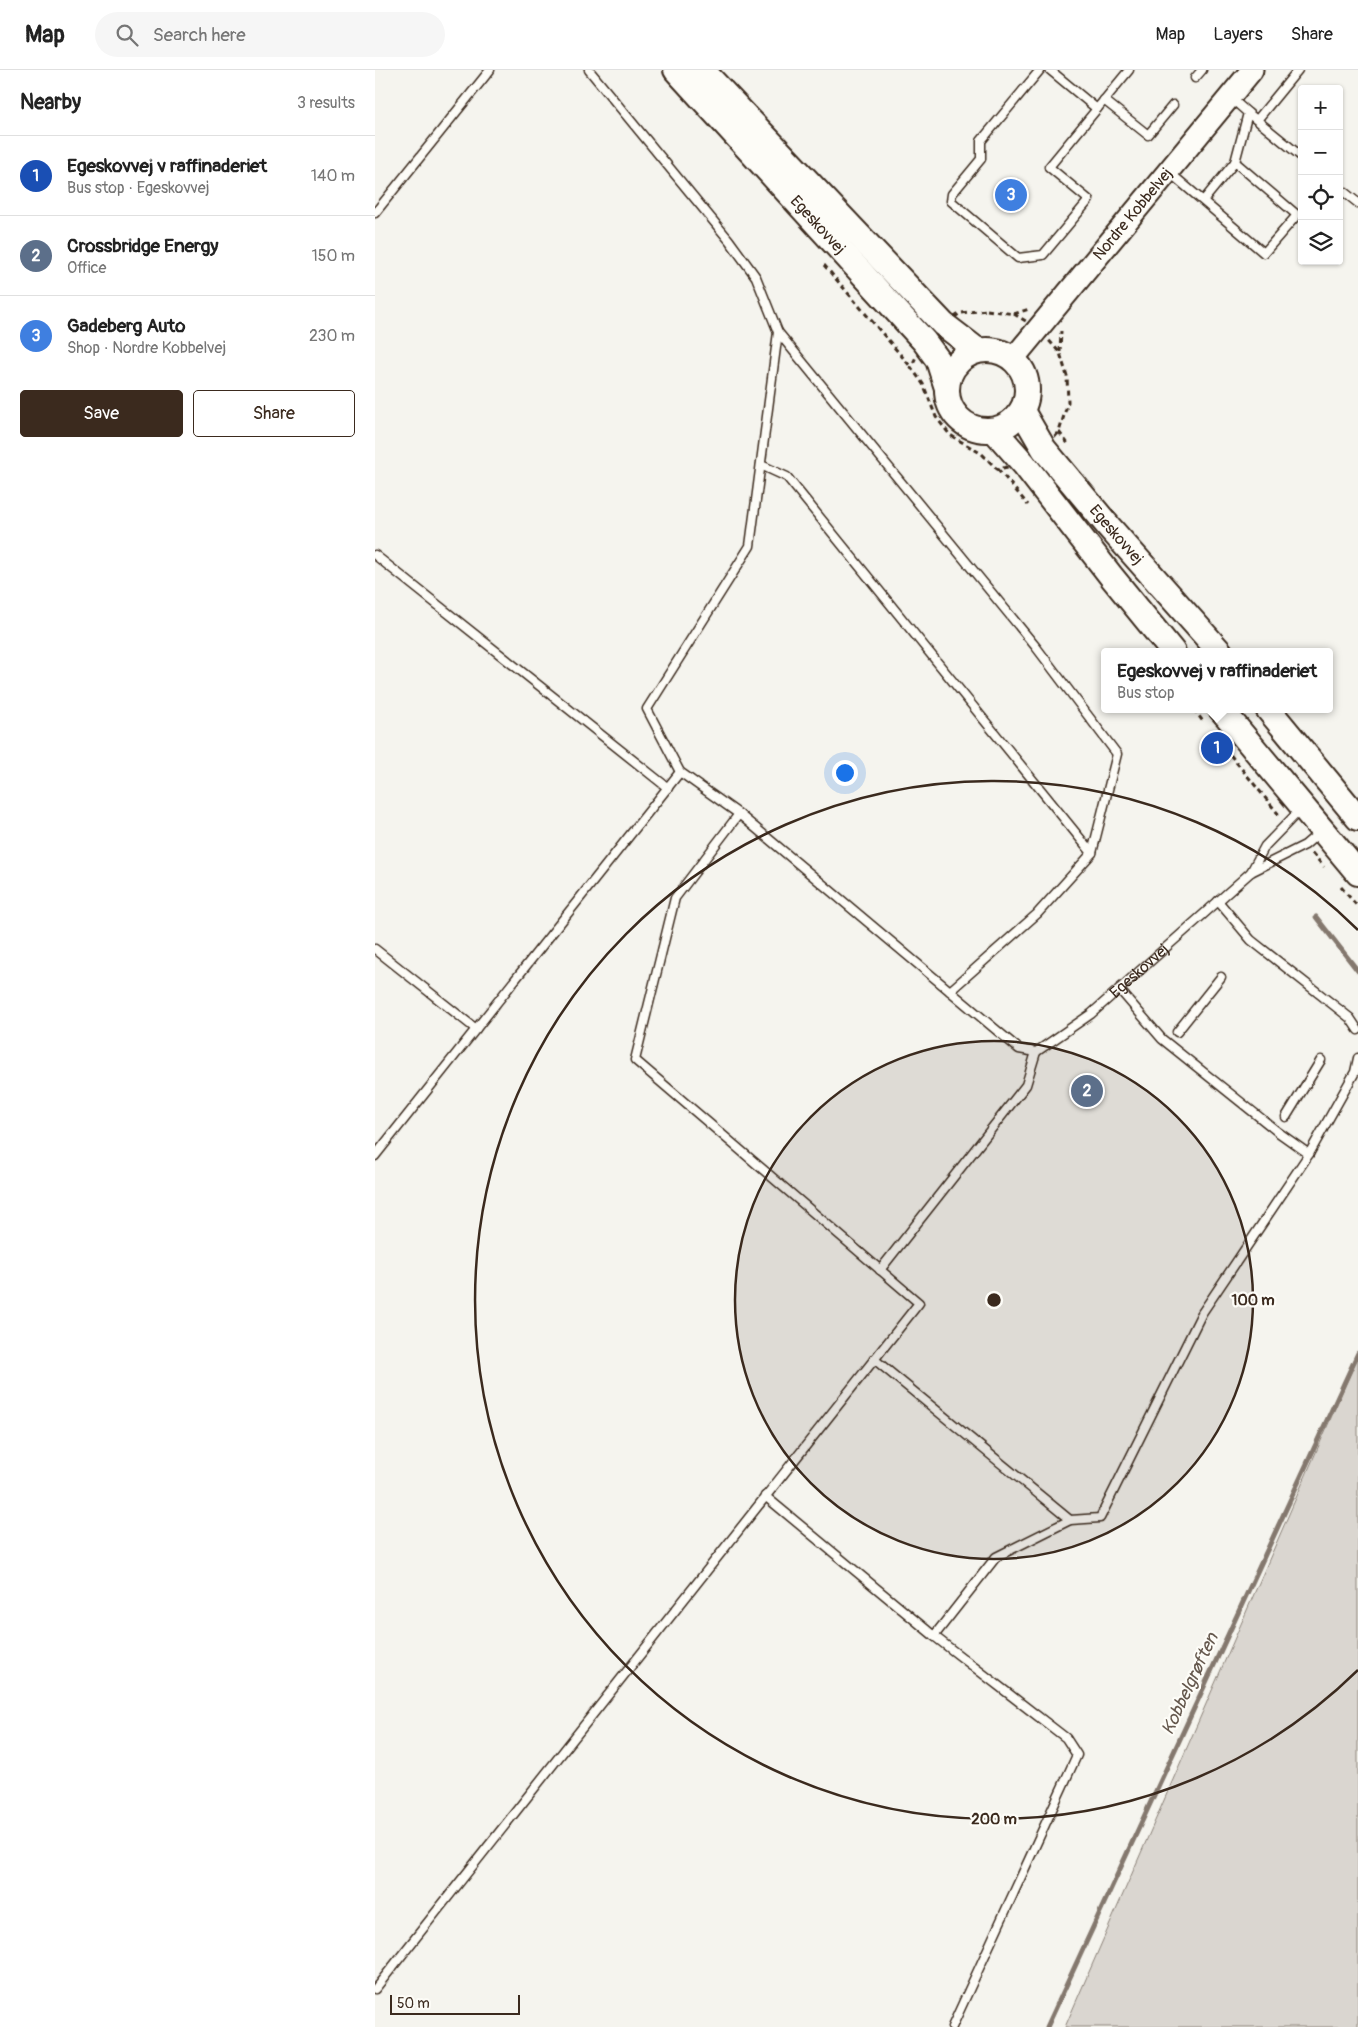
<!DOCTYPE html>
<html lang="en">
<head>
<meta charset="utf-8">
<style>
	:root { --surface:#fff; --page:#f6f6f6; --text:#222; --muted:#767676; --line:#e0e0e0; --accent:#3b2a1e }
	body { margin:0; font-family:Pangolin,sans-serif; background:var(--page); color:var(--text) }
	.controls { position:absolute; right:15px; top:15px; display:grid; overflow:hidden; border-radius:5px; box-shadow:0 1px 4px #0004 }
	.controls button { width:45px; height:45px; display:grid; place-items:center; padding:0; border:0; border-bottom:1px solid var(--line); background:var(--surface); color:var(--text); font:25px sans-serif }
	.scale { position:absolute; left:15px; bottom:12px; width:130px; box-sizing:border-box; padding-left:5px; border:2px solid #3b2a1e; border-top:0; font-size:14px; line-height:18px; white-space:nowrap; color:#3b2a1e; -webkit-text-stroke:4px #fdfcf7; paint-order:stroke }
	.you { position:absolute; left:469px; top:702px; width:18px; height:18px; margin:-12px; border:4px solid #fff; border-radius:50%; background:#1a73e8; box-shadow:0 0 0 8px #1a73e833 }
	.badge { display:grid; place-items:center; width:32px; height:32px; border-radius:50%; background:var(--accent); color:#fff; font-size:16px; font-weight:700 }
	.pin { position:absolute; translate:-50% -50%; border:2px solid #fff; box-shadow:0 1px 5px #0006 }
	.popup { position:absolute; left:726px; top:578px; width:232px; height:65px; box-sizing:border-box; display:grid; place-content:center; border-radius:5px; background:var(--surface); filter:drop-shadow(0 1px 4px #0005); font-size:16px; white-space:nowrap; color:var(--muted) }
	.popup b { font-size:19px; color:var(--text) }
	.popup::after { content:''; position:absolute; left:50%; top:100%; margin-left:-10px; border:10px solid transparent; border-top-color:var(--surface) }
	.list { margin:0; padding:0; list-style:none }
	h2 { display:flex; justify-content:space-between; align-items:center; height:65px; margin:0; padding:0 20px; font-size:21px }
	h2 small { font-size:16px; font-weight:400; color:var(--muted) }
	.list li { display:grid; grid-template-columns:32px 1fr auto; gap:15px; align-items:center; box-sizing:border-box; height:80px; padding:0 20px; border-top:1px solid var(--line) }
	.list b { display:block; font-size:19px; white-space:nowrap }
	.list p { margin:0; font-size:16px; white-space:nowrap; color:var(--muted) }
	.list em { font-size:16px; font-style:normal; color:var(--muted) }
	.actions { display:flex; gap:10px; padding:15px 20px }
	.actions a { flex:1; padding:11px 0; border:1px solid var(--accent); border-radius:5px; text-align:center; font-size:18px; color:var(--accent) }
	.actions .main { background:var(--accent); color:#fff }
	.icon { flex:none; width:28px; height:28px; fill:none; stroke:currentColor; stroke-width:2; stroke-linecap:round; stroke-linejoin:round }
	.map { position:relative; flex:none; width:983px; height:1957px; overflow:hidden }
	header { display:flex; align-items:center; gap:30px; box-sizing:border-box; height:70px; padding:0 25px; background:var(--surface); border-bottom:1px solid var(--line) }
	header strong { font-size:24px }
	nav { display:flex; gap:28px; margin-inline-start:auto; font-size:18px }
	.search { width:350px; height:45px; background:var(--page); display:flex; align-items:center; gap:12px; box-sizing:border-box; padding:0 18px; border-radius:28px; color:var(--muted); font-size:19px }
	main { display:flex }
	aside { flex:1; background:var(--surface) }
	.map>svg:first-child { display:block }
</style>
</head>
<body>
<header>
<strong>Map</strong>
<div class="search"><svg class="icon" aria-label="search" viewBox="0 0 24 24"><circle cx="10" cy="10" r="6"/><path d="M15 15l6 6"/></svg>Search here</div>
<nav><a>Map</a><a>Layers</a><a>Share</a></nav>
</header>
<main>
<aside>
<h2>Nearby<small>3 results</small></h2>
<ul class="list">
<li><span class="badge" style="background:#1a4fb4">1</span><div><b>Egeskovvej v raffinaderiet</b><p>Bus stop · Egeskovvej</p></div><em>140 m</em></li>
<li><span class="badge" style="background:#5c6f8a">2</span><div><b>Crossbridge Energy</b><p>Office</p></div><em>150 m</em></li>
<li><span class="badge" style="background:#3f7fe0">3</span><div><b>Gadeberg Auto</b><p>Shop · Nordre Kobbelvej</p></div><em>230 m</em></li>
</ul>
<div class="actions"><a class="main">Save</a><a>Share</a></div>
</aside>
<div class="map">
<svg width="983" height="1957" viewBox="0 0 983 1957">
	<rect width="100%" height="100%" fill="#f5f4ee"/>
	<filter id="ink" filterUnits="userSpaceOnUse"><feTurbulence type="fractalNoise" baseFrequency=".02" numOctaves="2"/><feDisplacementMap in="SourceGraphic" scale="10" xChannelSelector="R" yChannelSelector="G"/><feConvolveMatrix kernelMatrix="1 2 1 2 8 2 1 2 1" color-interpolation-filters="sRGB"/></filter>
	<g filter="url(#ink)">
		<!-- green -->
		<path fill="#dad6d0" stroke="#8a8077" d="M 983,1286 L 983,1957 L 690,1957 Z"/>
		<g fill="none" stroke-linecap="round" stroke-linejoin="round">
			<!-- stream -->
			<g stroke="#84786e" stroke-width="5">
				<path d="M 941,847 L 983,901"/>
				<path d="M 672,1957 L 983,1283"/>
			</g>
			<defs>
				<g id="lane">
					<path d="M 214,0 L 354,170 L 381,207 L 403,262 L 375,476 L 272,639 L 305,702 L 364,744"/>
					<path d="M 665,0 L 606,71 L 606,89 L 577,124 L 576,131 L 643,188 L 668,185 L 714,130 L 674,97 L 754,0"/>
					<path d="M 675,0 L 722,39"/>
					<path d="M 820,8 L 827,0"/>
					<path d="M 856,28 L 873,43 L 860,92"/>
					<path d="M 729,30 L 773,65 L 798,35"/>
					<path d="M 873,43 L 927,87"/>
					<path d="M 882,50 L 923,0"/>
					<path d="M 794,102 L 889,183 L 922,145 L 860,92 L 828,131"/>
					<path d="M 964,118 L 983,133"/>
					<path d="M 0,143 L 115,0"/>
					<path d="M 403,262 L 661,577 L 742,684 L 717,783 L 662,844 L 575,921"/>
					<path d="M 386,395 L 412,407 L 717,783"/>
					<path d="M 0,485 L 293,718"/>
					<path d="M 876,802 L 890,776 L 926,739"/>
					<path d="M 843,831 L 876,870 L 975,948 L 983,960"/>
					<path d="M 0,879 L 101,959"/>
					<path d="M 744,919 L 787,969 L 903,1062 L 934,1084"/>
					<path d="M 802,962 L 846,907"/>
					<path d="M 911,1047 L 946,990"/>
					<path d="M 0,1086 L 305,702"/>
					<path d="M 505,1200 L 651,1015 L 661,982"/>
					<path d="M 499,1289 L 695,1450"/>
					<path d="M 390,1426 L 559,1566 L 691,1668 L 702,1685 L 577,1957"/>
					<path d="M 559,1566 L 621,1487 L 695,1450 L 725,1448 L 827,1243 L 934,1084 L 980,1002 L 983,988"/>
					<path id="s1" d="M 0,1919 L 544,1233 L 260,990 L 300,828 L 364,744 L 644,979 L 661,982 L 716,944 L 876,802 L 930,775 L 945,762"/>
				</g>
				<g id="secondary">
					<path id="s2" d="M 638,289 L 877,0"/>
				</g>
				<g id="primary">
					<path id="s3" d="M 301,0 L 549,271 L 563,290 L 572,318"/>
					<path d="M 327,0 L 568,254 L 602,280"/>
					<circle cx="612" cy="320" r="40"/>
					<path id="s4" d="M 647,341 L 669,379 L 734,457 L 845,582"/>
					<path d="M 619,360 L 649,394 L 736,506 L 798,582"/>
					<path d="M 846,639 L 983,803"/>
					<path d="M 893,639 L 983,748"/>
				</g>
			</defs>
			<!-- lane casing -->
			<use href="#lane" stroke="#3b2a1e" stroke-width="11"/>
			<!-- secondary casing -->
			<use href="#secondary" stroke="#3b2a1e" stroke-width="25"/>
			<!-- primary casing -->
			<use href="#primary" stroke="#3b2a1e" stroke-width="28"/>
			<!-- path -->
			<g stroke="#3b2a1e" stroke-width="3" stroke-dasharray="5 4" stroke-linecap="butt">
				<path d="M 449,195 L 536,297"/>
				<path d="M 612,240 L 639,244 L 664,259 L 685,283 L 692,306 L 693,332 L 684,362 L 669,379 L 649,394 L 622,399 L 607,384 L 575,365 L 561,347 L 548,314 L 536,297 L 549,271 L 568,254 L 586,243 Z"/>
				<path d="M 639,244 L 654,239"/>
				<path d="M 685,282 L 686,261"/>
				<path d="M 684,362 L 694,375"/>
				<path d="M 623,399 L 653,435"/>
				<path d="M 819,639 L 829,653"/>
				<path d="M 844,671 L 905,746"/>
				<path d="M 937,783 L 949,797"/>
				<path d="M 966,817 L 983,837"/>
			</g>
			<!-- lane -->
			<use href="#lane" stroke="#fdfcf7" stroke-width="8"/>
			<!-- secondary -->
			<use href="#secondary" stroke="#fdfcf7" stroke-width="21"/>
			<!-- primary -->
			<use href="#primary" stroke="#fdfcf7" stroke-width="24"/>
		</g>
	</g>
	<!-- distance rings -->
	<circle cx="619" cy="1230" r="259" fill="#3b2a1e" fill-opacity=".12"/>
	<g fill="none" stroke="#3b2a1e" stroke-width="2.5">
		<circle cx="619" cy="1230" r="259"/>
		<path d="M983 1600A519 519 0 1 1 983 860"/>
	</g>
	<g text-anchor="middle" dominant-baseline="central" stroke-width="4.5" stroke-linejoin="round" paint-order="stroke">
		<!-- street labels -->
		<g font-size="16" fill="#3b2a1e" stroke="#fdfcf7">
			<text stroke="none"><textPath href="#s2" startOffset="188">Nordre Kobbelvej</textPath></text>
			<text stroke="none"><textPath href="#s3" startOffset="210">Egeskovvej</textPath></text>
			<text stroke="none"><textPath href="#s4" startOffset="156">Egeskovvej</textPath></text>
			<text stroke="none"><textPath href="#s1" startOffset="2036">Egeskovvej</textPath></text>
		</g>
		<!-- water labels -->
		<g font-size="18" font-style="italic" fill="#65584d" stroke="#fdfcf7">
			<text transform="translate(815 1614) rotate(-65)">Kobbelgrøften</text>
		</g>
	</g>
	<circle cx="619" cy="1230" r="8" fill="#3b2a1e" stroke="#fdfcf7" stroke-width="2.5"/>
	<g font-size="15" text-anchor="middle" font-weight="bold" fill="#3b2a1e" stroke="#fdfcf7" stroke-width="4.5" stroke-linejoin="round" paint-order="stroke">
		<text x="878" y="1235">100 m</text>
		<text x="619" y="1754">200 m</text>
	</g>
</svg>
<div class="controls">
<button>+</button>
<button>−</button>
<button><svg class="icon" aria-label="locate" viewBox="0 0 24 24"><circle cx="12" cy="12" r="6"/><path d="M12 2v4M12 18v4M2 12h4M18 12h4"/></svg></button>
<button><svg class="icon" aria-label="layers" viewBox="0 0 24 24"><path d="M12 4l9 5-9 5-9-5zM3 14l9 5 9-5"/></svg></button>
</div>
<div class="scale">50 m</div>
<div class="you"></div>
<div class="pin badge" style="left:842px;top:678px;background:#1a4fb4">1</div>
<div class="popup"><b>Egeskovvej v raffinaderiet</b>Bus stop</div>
<div class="pin badge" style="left:712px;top:1021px;background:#5c6f8a">2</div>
<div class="pin badge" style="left:636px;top:125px;background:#3f7fe0">3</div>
</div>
</main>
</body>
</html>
